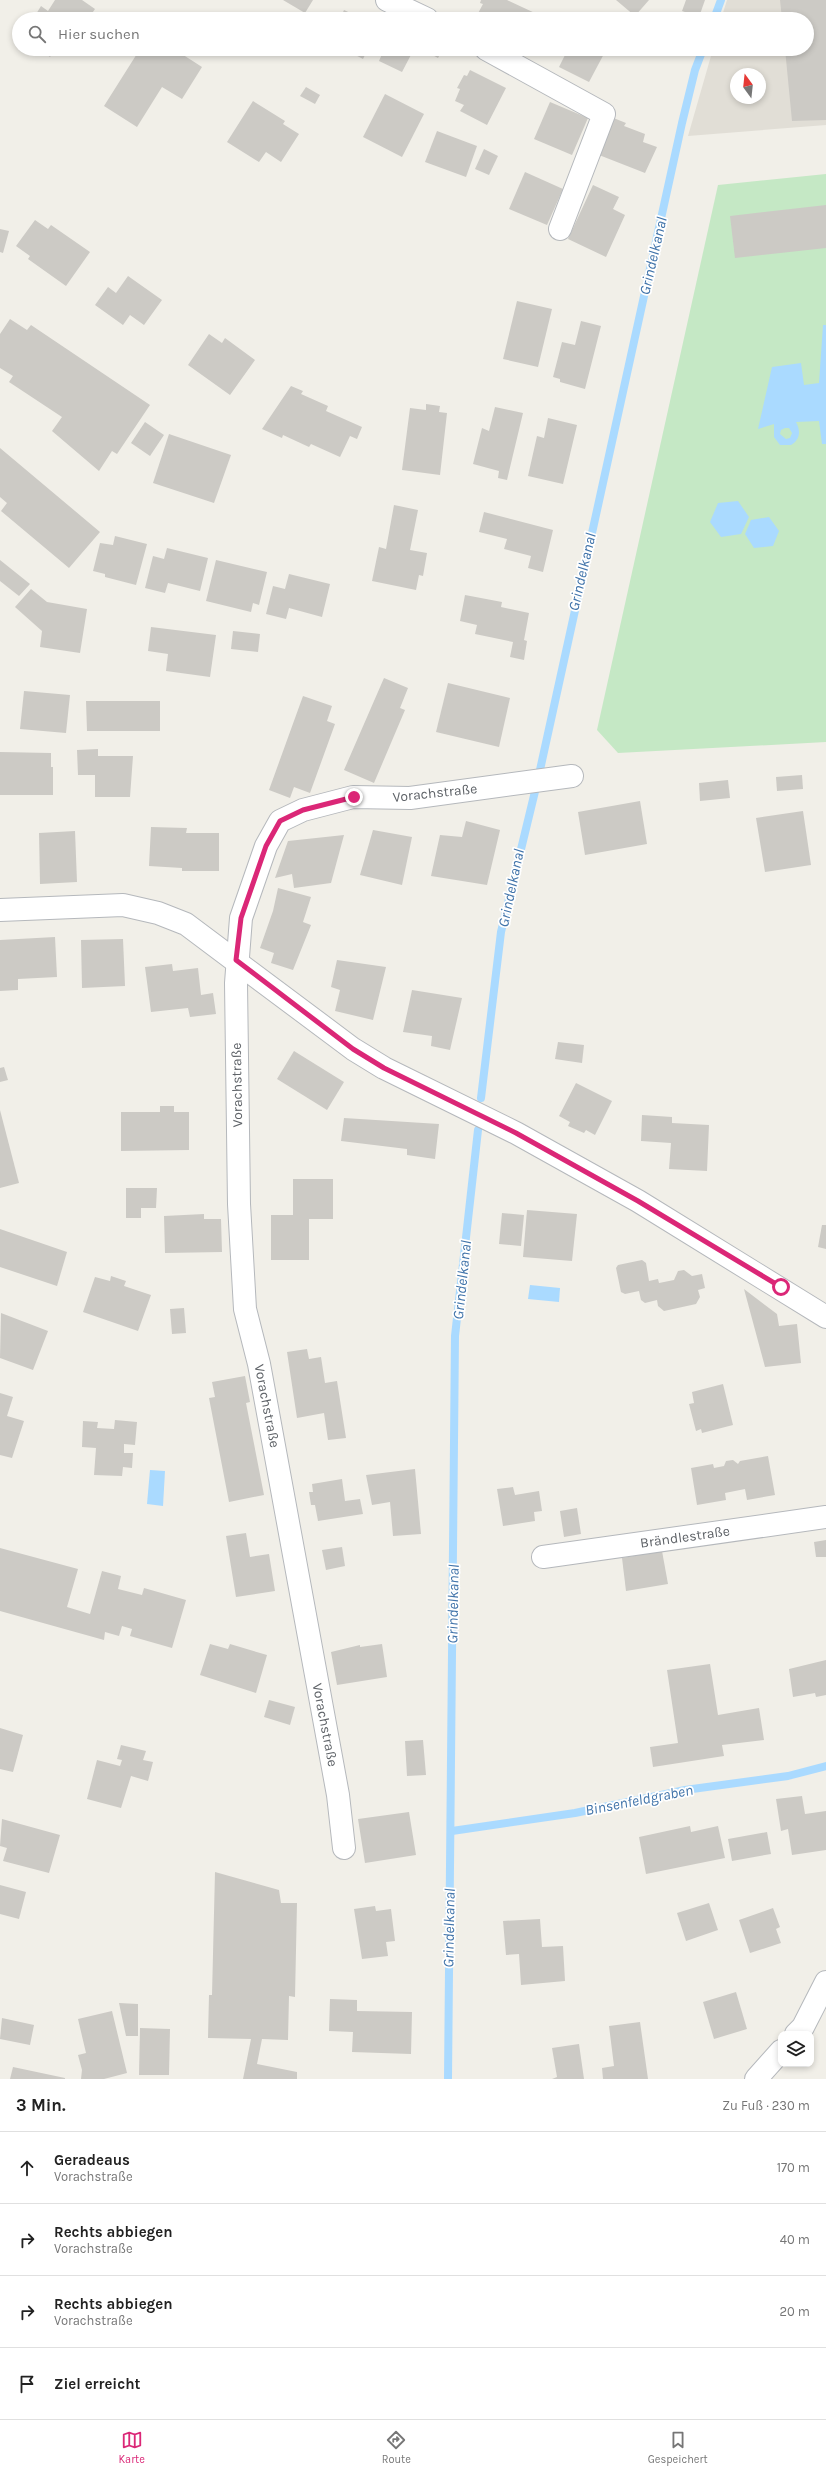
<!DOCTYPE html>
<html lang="de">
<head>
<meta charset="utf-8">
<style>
	:root { --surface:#fff; --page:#f6f6f6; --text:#222; --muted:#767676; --line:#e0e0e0; --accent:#db2777 }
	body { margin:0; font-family:Karla,sans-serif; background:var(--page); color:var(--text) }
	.controls { position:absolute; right:12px; bottom:12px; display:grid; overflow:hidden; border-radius:8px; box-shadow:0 2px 6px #0003 }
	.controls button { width:36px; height:36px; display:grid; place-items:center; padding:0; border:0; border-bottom:1px solid var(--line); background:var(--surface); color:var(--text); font:20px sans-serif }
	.compass { position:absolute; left:730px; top:68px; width:36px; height:36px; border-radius:50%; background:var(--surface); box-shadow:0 2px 6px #0003; rotate:345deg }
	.stop { position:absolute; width:12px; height:12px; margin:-9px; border:3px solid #db2777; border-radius:50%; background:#fff }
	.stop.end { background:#db2777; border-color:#fff; box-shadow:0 1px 4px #0008 }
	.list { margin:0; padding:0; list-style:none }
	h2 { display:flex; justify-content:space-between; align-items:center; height:52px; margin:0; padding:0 16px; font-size:17px }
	h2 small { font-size:13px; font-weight:400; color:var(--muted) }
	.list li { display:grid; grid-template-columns:26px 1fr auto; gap:12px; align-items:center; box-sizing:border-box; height:72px; padding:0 16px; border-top:1px solid var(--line) }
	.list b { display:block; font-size:15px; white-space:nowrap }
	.list p { margin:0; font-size:13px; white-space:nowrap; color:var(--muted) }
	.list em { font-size:13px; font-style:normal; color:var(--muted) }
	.icon { flex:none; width:22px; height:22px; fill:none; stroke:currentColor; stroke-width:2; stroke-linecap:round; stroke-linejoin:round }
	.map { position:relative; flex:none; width:826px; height:2079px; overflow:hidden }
	.search { position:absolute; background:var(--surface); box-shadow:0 2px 6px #0003; left:12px; right:12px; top:12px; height:44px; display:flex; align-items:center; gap:10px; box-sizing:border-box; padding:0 14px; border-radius:22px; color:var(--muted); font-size:15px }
	.sheet { height:340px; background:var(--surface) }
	nav { display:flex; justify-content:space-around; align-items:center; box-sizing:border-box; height:56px; border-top:1px solid var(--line); background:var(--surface); font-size:11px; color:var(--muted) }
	nav a { display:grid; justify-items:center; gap:2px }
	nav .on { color:var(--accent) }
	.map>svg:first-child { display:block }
</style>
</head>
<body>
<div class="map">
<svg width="826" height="2079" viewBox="0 0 826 2079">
	<rect width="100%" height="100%" fill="#f1efe8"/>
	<!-- education -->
	<path fill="#e1ded6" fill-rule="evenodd" d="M 727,0 L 826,0 L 826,125 L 688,136 L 713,49 L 807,49 L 807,19 L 721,19 ZM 736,74 L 760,74 L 760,98 L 736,98 Z"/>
	<!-- green -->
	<path fill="#c5e8c5" d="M 826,174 L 826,742 L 618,753 L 597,730 L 718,185 Z"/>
	<!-- water -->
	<g fill="#aadaff" fill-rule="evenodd">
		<path d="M 823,325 L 826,325 L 826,444 L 822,444 L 819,421 L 796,422 C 801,431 800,440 791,445 L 780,445 L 774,437 L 774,424 L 758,429 L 772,367 L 801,363 L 804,385 L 819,383 ZM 785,428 L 789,428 L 792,433 L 790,438 L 786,439 L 780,434 L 781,430 Z"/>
		<path d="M 738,501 L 749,517 L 741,534 L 721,537 L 710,522 L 718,503 Z"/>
		<path d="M 769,517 L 779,531 L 773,546 L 754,548 L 745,534 L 751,520 Z"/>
		<path d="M 530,1285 L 560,1288 L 559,1302 L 528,1299 Z"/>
		<path d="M 150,1470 L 165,1471 L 163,1506 L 147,1504 Z"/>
	</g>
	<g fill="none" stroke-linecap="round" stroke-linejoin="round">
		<!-- stream -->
		<g stroke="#aadaff" stroke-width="8">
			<path d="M 714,19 L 721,0"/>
			<path d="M 481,1098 L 501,932 L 538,779 L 682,123 L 695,70 L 703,49"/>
			<path d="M 452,1831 L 575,1813 L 685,1790 L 788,1776 L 826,1766"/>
			<path d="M 448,2079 L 455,1336 L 478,1130"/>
		</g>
	</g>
	<!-- building -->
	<g fill="#cccac5">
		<path d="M 55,0 L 82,0 L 95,9 L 88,19 L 33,19 L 41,6 L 48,11 Z"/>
		<path d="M 283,0 L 313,0 L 305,13 Z"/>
		<path d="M 481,0 L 507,0 L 537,14 L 535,19 L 475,19 L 483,4 L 480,3 Z"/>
		<path d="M 616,0 L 649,0 L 635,16 Z"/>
		<path d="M 686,0 L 705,0 L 699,17 L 682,11 Z"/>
		<path d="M 780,0 L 826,0 L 826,120 L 792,121 L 785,49 L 807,49 L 807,19 L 782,19 Z"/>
		<path d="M 344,10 L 363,19 L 340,19 Z"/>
		<path d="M 371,15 L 379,19 L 369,19 Z"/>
		<path d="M 39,49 L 55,49 L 50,57 Z"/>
		<path d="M 140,49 L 174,49 L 202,67 L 182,99 L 162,87 L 137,127 L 104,106 Z"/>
		<path d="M 344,49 L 368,49 L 363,59 Z"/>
		<path d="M 373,49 L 414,49 L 402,72 L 379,61 L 382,54 Z"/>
		<path d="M 421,49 L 443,49 L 438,58 Z"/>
		<path d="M 568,49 L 606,50 L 589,82 L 559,67 Z"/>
		<path d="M 470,70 L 506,88 L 487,125 L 460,111 L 464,105 L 455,101 L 460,89 L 457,88 L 464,75 L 467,76 Z"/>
		<path d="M 306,87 L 320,95 L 315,104 L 300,96 Z"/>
		<path d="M 385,94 L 424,114 L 402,157 L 363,137 Z"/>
		<path d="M 253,101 L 285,121 L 283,124 L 299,134 L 281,162 L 266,152 L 259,162 L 227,142 Z"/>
		<path d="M 550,102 L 588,118 L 572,155 L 534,139 Z"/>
		<path d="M 611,117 L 626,123 L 624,126 L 645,134 L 643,142 L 657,147 L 645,173 L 599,155 Z"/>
		<path d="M 437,131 L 477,146 L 466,177 L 425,162 Z"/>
		<path d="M 484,149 L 498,156 L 489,175 L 475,169 Z"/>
		<path d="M 525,172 L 563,189 L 547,225 L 509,209 Z"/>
		<path d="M 593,185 L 619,197 L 613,209 L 625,215 L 606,257 L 568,239 Z"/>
		<path d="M 826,205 L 826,248 L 735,258 L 730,216 Z"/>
		<path d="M 35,220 L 48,229 L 51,225 L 90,252 L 66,286 L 28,259 L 30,256 L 16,246 Z"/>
		<path d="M 0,229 L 9,231 L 3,253 L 0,252 Z"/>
		<path d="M 128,276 L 162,300 L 144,325 L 130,315 L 123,325 L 95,305 L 108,287 L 116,293 Z"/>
		<path d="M 517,301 L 552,309 L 538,367 L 503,359 Z"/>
		<path d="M 10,319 L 27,330 L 31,325 L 150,405 L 117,454 L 112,451 L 99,471 L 52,431 L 62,417 L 9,382 L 13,376 L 0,368 L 0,334 Z"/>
		<path d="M 581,321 L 601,326 L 585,389 L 560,382 L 560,379 L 553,377 L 562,342 L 575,345 Z"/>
		<path d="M 209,334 L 222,343 L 225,338 L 255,360 L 230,395 L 188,365 Z"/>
		<path d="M 291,386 L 303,391 L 301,394 L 328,406 L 326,411 L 362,427 L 357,439 L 350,436 L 340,457 L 311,444 L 309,447 L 283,435 L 282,438 L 262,429 Z"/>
		<path d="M 426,404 L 440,406 L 439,412 L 447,413 L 440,475 L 402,470 L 410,408 L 426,410 Z"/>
		<path d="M 495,407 L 523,413 L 507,480 L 498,478 L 499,471 L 473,464 L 482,428 L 489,431 Z"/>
		<path d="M 548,418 L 577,425 L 563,484 L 528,476 L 537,436 L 544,438 Z"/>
		<path d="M 145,422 L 164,435 L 150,456 L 131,443 Z"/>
		<path d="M 169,434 L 231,455 L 214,503 L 153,483 Z"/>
		<path d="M 0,448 L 100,532 L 69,568 L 1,511 L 7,503 L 0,497 Z"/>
		<path d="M 394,505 L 418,510 L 410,550 L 427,553 L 423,576 L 419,575 L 416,590 L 372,581 L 379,547 L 386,549 Z"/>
		<path d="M 484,512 L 553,530 L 543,572 L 528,568 L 531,556 L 504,549 L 507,539 L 479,532 Z"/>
		<path d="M 115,536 L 147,544 L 136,585 L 105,577 L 105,574 L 93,571 L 100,543 L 113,545 Z"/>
		<path d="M 167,548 L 208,558 L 200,591 L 168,583 L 165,593 L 145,588 L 153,556 L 164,559 Z"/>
		<path d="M 0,560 L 30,584 L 19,596 L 0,581 Z"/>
		<path d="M 216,560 L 267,572 L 259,605 L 253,603 L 251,612 L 206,601 Z"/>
		<path d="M 289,574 L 330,584 L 322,617 L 289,608 L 286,619 L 266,614 L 273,586 L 285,589 Z"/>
		<path d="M 31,589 L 47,602 L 87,609 L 80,653 L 40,647 L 42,631 L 15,607 Z"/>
		<path d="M 465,595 L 502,602 L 501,607 L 529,613 L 524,640 L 527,641 L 524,660 L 510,657 L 513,642 L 475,634 L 477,625 L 460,621 Z"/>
		<path d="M 151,627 L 216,635 L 210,677 L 166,671 L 168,654 L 148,651 Z"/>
		<path d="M 233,631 L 260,634 L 258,652 L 231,649 Z"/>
		<path d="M 384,678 L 408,688 L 400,708 L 405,710 L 374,783 L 344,770 Z"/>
		<path d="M 448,683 L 510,698 L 499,747 L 436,732 Z"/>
		<path d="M 24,691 L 70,695 L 66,733 L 20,729 Z"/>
		<path d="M 303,696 L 332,706 L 327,721 L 335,724 L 310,793 L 294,787 L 290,798 L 269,790 Z"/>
		<path d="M 86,701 L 160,701 L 160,731 L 87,731 Z"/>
		<path d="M 98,749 L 98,756 L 133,756 L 130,797 L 95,797 L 95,775 L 78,775 L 77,750 Z"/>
		<path d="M 0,752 L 51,753 L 51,767 L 53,767 L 53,795 L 0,795 Z"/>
		<path d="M 802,775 L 803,789 L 777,791 L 776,777 Z"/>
		<path d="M 728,780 L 730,798 L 700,801 L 699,783 Z"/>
		<path d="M 640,801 L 647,844 L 585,855 L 578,812 Z"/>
		<path d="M 803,811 L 811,865 L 765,872 L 756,818 Z"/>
		<path d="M 466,821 L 500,830 L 487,885 L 431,876 L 440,835 L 462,837 Z"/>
		<path d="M 151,827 L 187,828 L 186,833 L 219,833 L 219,871 L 182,871 L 182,868 L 149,866 Z"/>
		<path d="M 373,830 L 412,837 L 402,885 L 360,875 Z"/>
		<path d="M 75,831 L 77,882 L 40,884 L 39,833 Z"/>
		<path d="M 344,835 L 331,883 L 294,888 L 292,874 L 275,878 L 288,841 Z"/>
		<path d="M 278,888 L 311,897 L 303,922 L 311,925 L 293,970 L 271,963 L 274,953 L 260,948 L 273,911 Z"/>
		<path d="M 55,937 L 57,977 L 18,979 L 18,990 L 0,991 L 0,940 Z"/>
		<path d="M 123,939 L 125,986 L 82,988 L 81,940 Z"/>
		<path d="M 337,960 L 386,967 L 373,1020 L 335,1011 L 340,990 L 331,987 Z"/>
		<path d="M 172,964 L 173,971 L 198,968 L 201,995 L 213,993 L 216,1014 L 190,1017 L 188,1008 L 151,1012 L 145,967 Z"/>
		<path d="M 412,990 L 462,998 L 450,1050 L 431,1046 L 432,1036 L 403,1032 Z"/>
		<path d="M 558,1042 L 584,1045 L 582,1063 L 555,1059 Z"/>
		<path d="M 294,1051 L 344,1082 L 327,1110 L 277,1079 Z"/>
		<path d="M 4,1067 L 8,1080 L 0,1082 L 0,1068 Z"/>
		<path d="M 576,1083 L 612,1101 L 595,1135 L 586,1130 L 584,1133 L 568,1126 L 570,1122 L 559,1116 Z"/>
		<path d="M 160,1106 L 174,1106 L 174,1112 L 189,1112 L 189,1150 L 121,1151 L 121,1112 L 160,1112 Z"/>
		<path d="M 0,1110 L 19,1183 L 0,1188 Z"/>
		<path d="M 642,1115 L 672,1117 L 672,1123 L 709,1125 L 707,1171 L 669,1169 L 671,1143 L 641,1141 Z"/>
		<path d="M 344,1118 L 439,1124 L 435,1159 L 407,1155 L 407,1149 L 341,1141 Z"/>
		<path d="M 293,1179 L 333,1179 L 333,1219 L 309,1219 L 309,1260 L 271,1260 L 271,1215 L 293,1215 Z"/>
		<path d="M 126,1188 L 157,1188 L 156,1208 L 141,1208 L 141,1218 L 126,1218 Z"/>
		<path d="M 527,1210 L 577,1214 L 572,1261 L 523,1257 Z"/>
		<path d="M 502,1213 L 524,1215 L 521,1246 L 499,1244 Z"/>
		<path d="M 204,1214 L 204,1219 L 221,1219 L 222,1252 L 165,1253 L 164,1216 Z"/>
		<path d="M 822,1225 L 826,1225 L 826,1249 L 818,1247 Z"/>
		<path d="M 0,1229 L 67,1252 L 57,1286 L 0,1267 Z"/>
		<path d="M 642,1260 L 646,1263 L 649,1281 L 658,1279 L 659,1283 L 674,1280 L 678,1271 L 684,1270 L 692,1276 L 702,1274 L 705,1288 L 698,1290 L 700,1297 L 696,1304 L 664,1311 L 658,1306 L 657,1300 L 645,1303 L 641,1300 L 639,1291 L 625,1294 L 621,1292 L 616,1268 L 618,1265 Z"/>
		<path d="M 111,1276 L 126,1281 L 124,1286 L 151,1295 L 138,1331 L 83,1312 L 95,1277 L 110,1281 Z"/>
		<path d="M 744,1289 L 777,1314 L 779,1326 L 797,1324 L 801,1363 L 765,1367 Z"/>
		<path d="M 184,1308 L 186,1333 L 172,1334 L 170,1309 Z"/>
		<path d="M 1,1313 L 48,1331 L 33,1370 L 0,1358 Z"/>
		<path d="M 307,1349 L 309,1359 L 321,1357 L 325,1383 L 337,1381 L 346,1438 L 328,1440 L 324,1413 L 297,1418 L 287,1352 Z"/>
		<path d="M 245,1376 L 250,1402 L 246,1403 L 264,1495 L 229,1502 L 209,1398 L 215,1397 L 212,1382 Z"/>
		<path d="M 723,1384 L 733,1425 L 702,1433 L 701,1429 L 696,1431 L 689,1404 L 694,1403 L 692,1392 Z"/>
		<path d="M 0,1393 L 13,1397 L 7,1416 L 24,1421 L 12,1458 L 0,1455 Z"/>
		<path d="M 115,1420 L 137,1422 L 135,1445 L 124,1444 L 124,1453 L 133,1453 L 132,1468 L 123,1467 L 122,1476 L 94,1475 L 96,1448 L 82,1447 L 83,1421 L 98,1422 L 97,1428 L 114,1429 Z"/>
		<path d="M 768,1456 L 775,1495 L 747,1500 L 745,1489 L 725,1493 L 726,1500 L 697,1505 L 691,1468 L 713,1464 L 714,1468 L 724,1466 L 726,1461 L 733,1460 L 738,1464 L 740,1461 Z"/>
		<path d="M 415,1469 L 421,1534 L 393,1536 L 390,1502 L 372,1505 L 366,1475 Z"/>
		<path d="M 342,1479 L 345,1501 L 360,1499 L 363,1514 L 318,1521 L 315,1505 L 311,1505 L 309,1492 L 313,1492 L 312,1484 Z"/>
		<path d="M 513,1487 L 515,1495 L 539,1491 L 542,1511 L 534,1512 L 535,1521 L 503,1526 L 497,1489 Z"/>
		<path d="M 577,1508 L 581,1534 L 564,1537 L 560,1511 Z"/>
		<path d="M 246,1533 L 250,1557 L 269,1554 L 275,1591 L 236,1597 L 226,1536 Z"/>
		<path d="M 826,1540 L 826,1557 L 816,1557 L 814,1542 Z"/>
		<path d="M 342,1547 L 345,1566 L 326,1570 L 322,1550 Z"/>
		<path d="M 0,1548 L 78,1569 L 67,1607 L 90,1614 L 102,1571 L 121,1576 L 118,1589 L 142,1595 L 144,1588 L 186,1600 L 172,1648 L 130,1636 L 132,1629 L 122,1626 L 119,1636 L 105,1632 L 104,1640 L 0,1611 Z"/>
		<path d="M 662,1551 L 668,1584 L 626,1591 L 622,1558 Z"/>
		<path d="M 210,1644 L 228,1649 L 230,1644 L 267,1655 L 256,1693 L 200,1675 Z"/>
		<path d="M 382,1644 L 387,1677 L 337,1685 L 331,1652 L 360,1645 L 360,1647 Z"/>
		<path d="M 826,1660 L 826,1695 L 816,1697 L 815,1693 L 793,1697 L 789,1669 Z"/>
		<path d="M 710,1664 L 718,1715 L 759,1708 L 764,1740 L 722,1745 L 724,1756 L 653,1767 L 650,1747 L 678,1743 L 667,1670 Z"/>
		<path d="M 269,1700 L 295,1707 L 290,1725 L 264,1717 Z"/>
		<path d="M 0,1728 L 23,1735 L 13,1772 L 0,1769 Z"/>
		<path d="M 423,1740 L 426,1775 L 407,1776 L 405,1741 Z"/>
		<path d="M 121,1745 L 146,1751 L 143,1760 L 153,1762 L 148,1781 L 131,1776 L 121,1808 L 87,1799 L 97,1760 L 120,1766 L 122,1760 L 117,1759 Z"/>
		<path d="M 802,1796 L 805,1814 L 826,1811 L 826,1850 L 792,1855 L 788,1829 L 781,1831 L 776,1799 Z"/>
		<path d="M 409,1812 L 416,1855 L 365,1863 L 358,1819 Z"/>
		<path d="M 2,1819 L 60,1835 L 49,1873 L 3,1861 L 7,1848 L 0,1846 Z"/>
		<path d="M 690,1826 L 691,1832 L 718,1826 L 725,1858 L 646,1874 L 639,1837 Z"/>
		<path d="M 767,1832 L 771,1854 L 732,1861 L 728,1839 Z"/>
		<path d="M 215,1872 L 279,1890 L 281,1903 L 297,1903 L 295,1997 L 289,1996 L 288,2040 L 262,2039 L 257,2064 L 297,2072 L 297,2079 L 243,2079 L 251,2039 L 208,2038 L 209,1995 L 212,1995 Z"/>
		<path d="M 0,1885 L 26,1892 L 19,1919 L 0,1914 Z"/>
		<path d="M 709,1903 L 718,1930 L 686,1941 L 677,1913 Z"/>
		<path d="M 375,1906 L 376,1911 L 391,1909 L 395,1941 L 386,1942 L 388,1956 L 362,1959 L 354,1909 Z"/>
		<path d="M 773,1908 L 780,1927 L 776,1929 L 781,1943 L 750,1953 L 739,1920 Z"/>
		<path d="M 540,1919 L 542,1947 L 563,1946 L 565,1981 L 521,1985 L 519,1954 L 506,1955 L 503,1921 Z"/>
		<path d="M 736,1992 L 747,2029 L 714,2039 L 703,2002 Z"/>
		<path d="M 330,1999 L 357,2000 L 357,2011 L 412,2012 L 411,2054 L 352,2052 L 353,2032 L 329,2031 Z"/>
		<path d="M 119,2003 L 138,2004 L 138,2036 L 126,2036 Z"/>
		<path d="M 112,2011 L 127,2073 L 104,2079 L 81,2079 L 82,2070 L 78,2055 L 86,2053 L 78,2019 Z"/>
		<path d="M 2,2018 L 34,2025 L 30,2045 L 0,2039 Z"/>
		<path d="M 640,2022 L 648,2079 L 603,2079 L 602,2068 L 614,2066 L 609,2026 Z"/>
		<path d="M 140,2028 L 170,2029 L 169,2075 L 139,2075 Z"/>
		<path d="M 579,2044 L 584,2079 L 552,2079 L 557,2077 L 552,2048 Z"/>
		<path d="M 13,2067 L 65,2078 L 65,2079 L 10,2079 Z"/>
	</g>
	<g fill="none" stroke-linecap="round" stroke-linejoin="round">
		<defs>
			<g id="street">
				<path d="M 387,0 L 427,19"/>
				<path d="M 486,49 L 604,114 L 560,229"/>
				<path d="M 0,910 L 123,905 L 158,913 L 186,924 L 353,1049 L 384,1068 L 516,1133 L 638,1201 L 826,1317"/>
				<path d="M 543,1557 L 826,1517"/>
				<path d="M 344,1848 L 338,1795 L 259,1364 L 245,1309 L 239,1204 L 236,983 L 241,918 L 266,846 L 280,821 L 303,810 L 353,797 L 410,798 L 572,776"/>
				<path d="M 796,2034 L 803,2027 L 826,1982"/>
				<path d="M 756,2079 L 781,2051"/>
			</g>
		</defs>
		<!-- street casing -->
		<use href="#street" stroke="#b5b8bc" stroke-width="24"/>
		<!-- street -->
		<use href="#street" stroke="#fff" stroke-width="22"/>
	</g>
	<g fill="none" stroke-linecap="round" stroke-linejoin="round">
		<!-- route -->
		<path stroke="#db2777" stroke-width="5" d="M 354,797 L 303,810 L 280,821 L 266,846 L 241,918 L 236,960 L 353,1049 L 384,1068 L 516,1133 L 638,1201 L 781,1287"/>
	</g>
	<g text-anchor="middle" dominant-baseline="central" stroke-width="3.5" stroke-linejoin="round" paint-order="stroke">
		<!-- street labels -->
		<g font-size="14" fill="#5f6368" stroke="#fff">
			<text transform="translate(435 793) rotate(-6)">Vorachstraße</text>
			<text transform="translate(237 1085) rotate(-91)">Vorachstraße</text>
			<text transform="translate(267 1406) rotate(79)">Vorachstraße</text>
			<text transform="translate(685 1537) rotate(-8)">Brändlestraße</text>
			<text transform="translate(325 1725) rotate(79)">Vorachstraße</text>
		</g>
		<!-- water labels -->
		<g font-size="15" font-style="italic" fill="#4174aa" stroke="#fff">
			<text transform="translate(653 256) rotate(-77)">Grindelkanal</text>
			<text transform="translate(582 572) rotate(-77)">Grindelkanal</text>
			<text transform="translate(511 888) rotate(-78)">Grindelkanal</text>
			<text transform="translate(462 1280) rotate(-84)">Grindelkanal</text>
			<text transform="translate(453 1604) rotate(-89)">Grindelkanal</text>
			<text transform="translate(639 1800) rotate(-11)">Binsenfeldgraben</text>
			<text transform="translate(449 1928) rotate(-89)">Grindelkanal</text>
		</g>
	</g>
</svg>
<div class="controls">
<button><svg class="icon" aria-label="layers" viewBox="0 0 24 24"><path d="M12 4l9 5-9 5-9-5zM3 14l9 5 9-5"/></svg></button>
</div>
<svg class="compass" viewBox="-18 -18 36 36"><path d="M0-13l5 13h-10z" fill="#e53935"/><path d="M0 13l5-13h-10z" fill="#767676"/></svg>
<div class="stop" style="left:781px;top:1287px"></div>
<div class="stop end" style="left:354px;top:797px"></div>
<div class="search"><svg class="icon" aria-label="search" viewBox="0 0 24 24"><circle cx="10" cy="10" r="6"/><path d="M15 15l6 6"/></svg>Hier suchen</div>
</div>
<section class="sheet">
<h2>3 Min.<small>Zu Fuß · 230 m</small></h2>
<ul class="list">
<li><svg class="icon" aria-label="ahead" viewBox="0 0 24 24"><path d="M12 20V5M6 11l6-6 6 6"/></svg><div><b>Geradeaus</b><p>Vorachstraße</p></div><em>170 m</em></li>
<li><svg class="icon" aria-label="right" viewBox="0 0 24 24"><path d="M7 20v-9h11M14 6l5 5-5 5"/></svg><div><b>Rechts abbiegen</b><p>Vorachstraße</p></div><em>40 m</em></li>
<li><svg class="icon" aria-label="right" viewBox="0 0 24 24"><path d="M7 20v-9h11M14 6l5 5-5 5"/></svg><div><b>Rechts abbiegen</b><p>Vorachstraße</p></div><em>20 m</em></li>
<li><svg class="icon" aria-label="arrive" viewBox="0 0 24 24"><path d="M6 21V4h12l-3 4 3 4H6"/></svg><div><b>Ziel erreicht</b></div></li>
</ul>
</section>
<nav>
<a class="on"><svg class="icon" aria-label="map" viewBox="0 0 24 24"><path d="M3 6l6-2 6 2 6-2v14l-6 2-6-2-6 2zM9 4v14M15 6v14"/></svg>Karte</a>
<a><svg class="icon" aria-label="directions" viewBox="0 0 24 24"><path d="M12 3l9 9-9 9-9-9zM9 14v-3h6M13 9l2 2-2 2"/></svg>Route</a>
<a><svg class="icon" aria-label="saved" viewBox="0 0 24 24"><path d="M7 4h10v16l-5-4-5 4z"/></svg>Gespeichert</a>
</nav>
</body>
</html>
